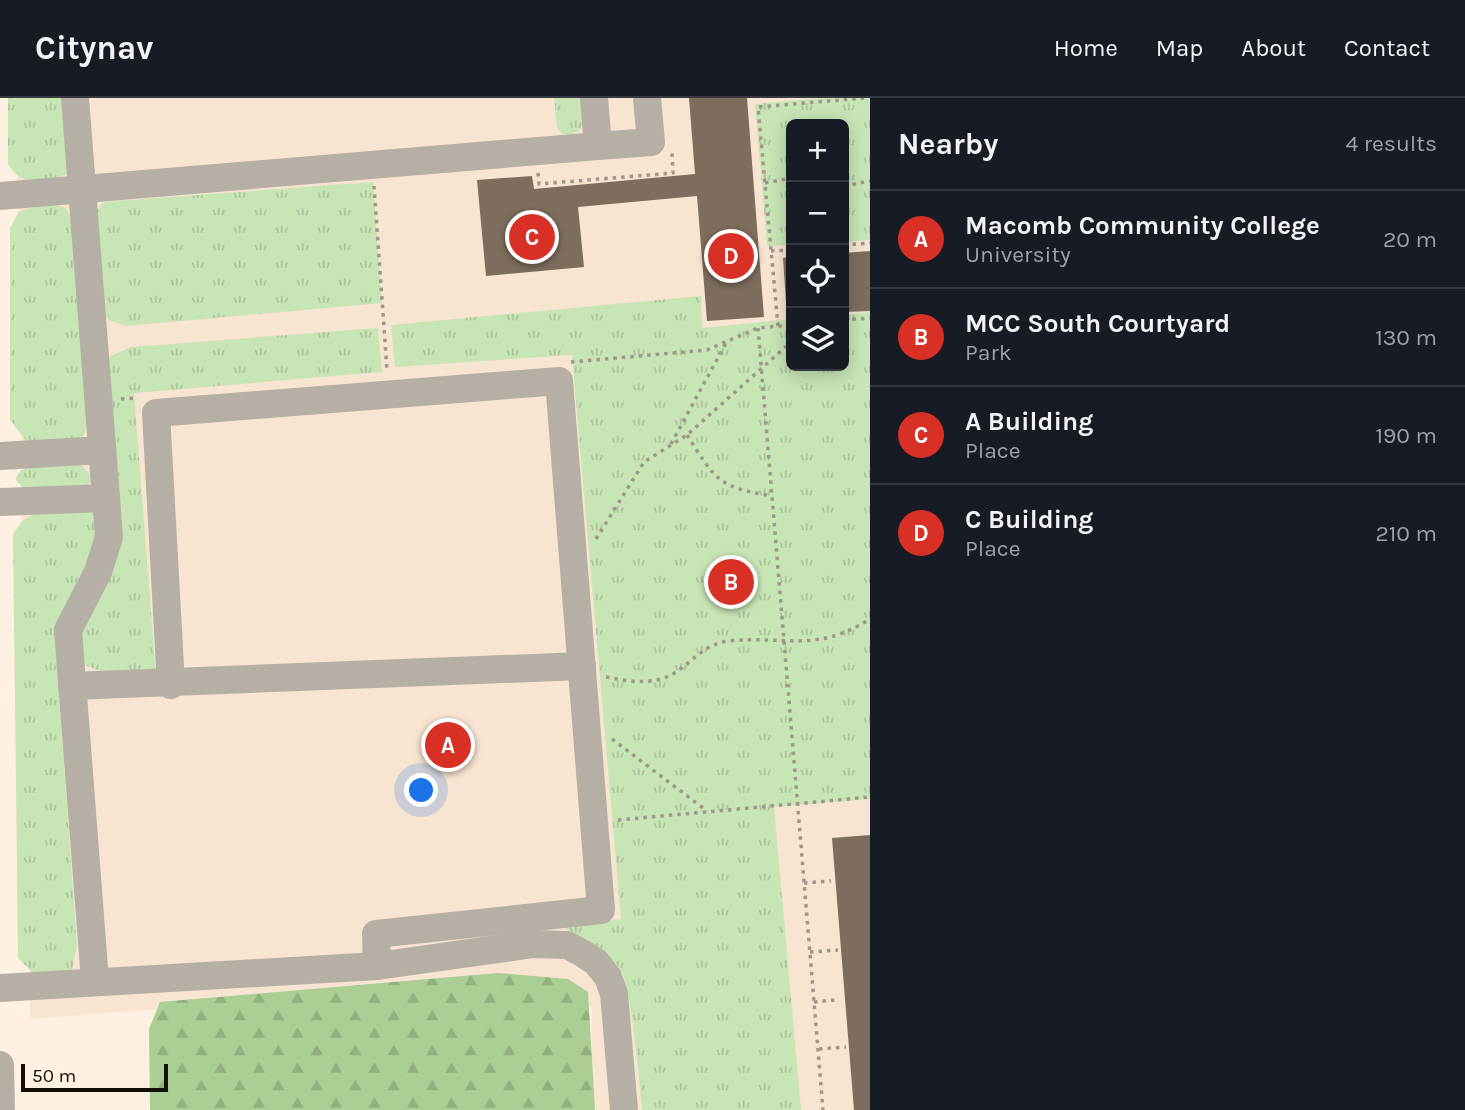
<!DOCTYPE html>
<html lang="en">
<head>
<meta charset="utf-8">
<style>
	:root { --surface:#171b24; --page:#242831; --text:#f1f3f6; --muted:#9ea1a6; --line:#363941; --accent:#d93025 }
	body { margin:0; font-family:Karla,sans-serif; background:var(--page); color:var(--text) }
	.controls { position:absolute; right:21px; top:21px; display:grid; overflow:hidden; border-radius:10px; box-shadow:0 4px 18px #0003 }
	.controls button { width:63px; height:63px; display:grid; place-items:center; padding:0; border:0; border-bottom:2px solid var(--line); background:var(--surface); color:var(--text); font:35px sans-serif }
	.scale { position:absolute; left:21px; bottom:18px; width:147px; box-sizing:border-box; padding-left:7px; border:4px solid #150f09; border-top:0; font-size:19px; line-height:24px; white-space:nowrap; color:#150f09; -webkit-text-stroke:5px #fff0e2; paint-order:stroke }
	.you { position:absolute; left:422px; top:693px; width:24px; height:24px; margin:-18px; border:5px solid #fff; border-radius:50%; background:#1a73e8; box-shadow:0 0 0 10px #1a73e833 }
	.badge { display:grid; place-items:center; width:46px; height:46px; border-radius:50%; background:var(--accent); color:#fff; font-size:23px; font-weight:700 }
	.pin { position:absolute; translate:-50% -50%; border:4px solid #fff; box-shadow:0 2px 7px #0006 }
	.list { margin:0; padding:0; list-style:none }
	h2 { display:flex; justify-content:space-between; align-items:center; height:91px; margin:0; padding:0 28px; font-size:30px }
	h2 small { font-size:23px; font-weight:400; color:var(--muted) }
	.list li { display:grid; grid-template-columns:46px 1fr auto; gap:21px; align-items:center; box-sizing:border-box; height:98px; padding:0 28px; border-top:2px solid var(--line) }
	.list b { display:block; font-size:26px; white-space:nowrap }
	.list p { margin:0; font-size:23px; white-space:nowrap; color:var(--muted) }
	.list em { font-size:23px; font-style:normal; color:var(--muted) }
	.icon { flex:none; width:38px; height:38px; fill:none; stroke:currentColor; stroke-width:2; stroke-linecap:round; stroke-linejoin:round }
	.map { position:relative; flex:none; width:870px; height:1012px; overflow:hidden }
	header { display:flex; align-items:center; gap:42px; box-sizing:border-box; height:98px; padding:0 35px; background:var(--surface); border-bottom:2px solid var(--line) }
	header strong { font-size:33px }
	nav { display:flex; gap:38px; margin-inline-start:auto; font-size:24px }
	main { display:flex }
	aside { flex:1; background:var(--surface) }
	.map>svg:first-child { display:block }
</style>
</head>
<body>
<header>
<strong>Citynav</strong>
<nav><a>Home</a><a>Map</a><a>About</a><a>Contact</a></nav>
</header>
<main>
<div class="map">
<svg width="870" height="1012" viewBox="0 0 870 1012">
	<defs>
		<pattern id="grass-tufts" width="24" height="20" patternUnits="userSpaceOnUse" patternTransform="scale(1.75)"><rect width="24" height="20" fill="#c8e5b6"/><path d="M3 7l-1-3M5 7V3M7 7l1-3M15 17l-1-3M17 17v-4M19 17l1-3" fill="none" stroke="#abc39b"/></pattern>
		<pattern id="forest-firs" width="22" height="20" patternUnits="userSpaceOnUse" patternTransform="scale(1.75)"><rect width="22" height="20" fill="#aace93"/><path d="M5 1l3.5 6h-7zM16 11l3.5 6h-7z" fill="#91b07d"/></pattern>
	</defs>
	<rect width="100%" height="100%" fill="#fff0e2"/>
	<!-- built -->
	<path fill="#f7e4d1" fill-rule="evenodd" d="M 16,0 L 870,0 L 870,1012 L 591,1012 L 592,910 L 550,881 L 30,921 ZM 791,26 L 844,26 L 844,268 L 791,268 Z"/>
	<!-- grass -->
	<g fill="url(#grass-tufts)">
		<path d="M 8,0 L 66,0 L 71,73 C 49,86 23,92 8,66 Z"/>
		<path d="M 554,0 L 582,0 L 584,24 L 581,31 L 572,36 L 562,36 L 557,29 Z"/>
		<path d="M 822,0 L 870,0 L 870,142 L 844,144 L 844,26 L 791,26 L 791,147 L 767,148 L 755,6 Z"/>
		<path d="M 373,84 L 382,205 L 126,228 L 109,222 L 103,213 L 96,114 L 103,104 Z"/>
		<path d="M 46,104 L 66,110 L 74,126 L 89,325 L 81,343 L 28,345 L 10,322 L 10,130 L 18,115 Z"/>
		<path d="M 701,198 L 702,230 L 791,221 L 791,268 L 844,268 L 844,217 L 870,214 L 870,701 L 774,709 L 801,1012 L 642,1012 C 640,989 631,887 621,872 C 606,852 582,839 560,828 L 621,821 L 572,257 L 395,269 L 391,227 Z"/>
		<path d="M 378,230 L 382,274 L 134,295 L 156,578 L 100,573 L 82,566 L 77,544 L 99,494 L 106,266 L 111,258 L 131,249 Z"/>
		<path d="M 81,367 L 91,377 L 91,384 L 86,389 L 22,389 L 15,381 L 21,372 L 29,370 Z"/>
		<path d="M 59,402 L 86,410 L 95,417 C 100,462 69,500 55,542 L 77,847 L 72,872 L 34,876 L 18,860 L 13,436 L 22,423 Z"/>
	</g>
	<!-- forest -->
	<path fill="url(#forest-firs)" d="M 498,875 L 568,881 L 588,894 L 595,1012 L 150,1012 L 149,931 L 160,904 Z"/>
	<!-- building -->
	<g fill="#7d6d5d">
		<path d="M 689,0 L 747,0 L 764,219 L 707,223 L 697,98 L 578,109 L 584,169 L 486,178 L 477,82 L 532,78 L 534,91 L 695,76 Z"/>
		<path d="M 870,153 L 870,213 L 844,214 L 844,155 Z"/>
		<path d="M 791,159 L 791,218 L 787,219 L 783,160 Z"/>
		<path d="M 870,737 L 870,1012 L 854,1012 L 832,740 Z"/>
	</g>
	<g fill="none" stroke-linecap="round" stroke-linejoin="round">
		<!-- path -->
		<g stroke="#a1968b" stroke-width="3.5" stroke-dasharray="3.5 5" stroke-linecap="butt">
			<path d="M 538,75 L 539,86 L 673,75 L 672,54"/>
			<path d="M 765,85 L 791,80"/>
			<path d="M 374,88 L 387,272"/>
			<path d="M 844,88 L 870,83"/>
			<path d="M 844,147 L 870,145"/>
			<path d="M 771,153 L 791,152"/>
			<path d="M 844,222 L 870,220"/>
			<path d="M 778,228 L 758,9 L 864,0"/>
			<path d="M 758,230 L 823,1012"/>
			<path d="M 571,264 L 707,252 L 758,230 L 791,227"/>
			<path d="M 121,301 L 138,300"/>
			<path d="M 687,337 C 716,382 717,389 772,398"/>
			<path d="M 671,346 L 726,245"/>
			<path d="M 596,441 L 644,364 L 687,337 L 791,244"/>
			<path d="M 606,579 C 627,583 649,587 669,578 C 691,567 702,546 729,543 C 785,537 815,556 870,521"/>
			<path d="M 612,641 L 707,713"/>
			<path d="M 618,722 L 870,699"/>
			<path d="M 804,785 L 831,783"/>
			<path d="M 810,854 L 838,852"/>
			<path d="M 814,904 L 835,902"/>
			<path d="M 819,951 L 846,949"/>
		</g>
		<!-- minor -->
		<g stroke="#b5afa6" stroke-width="28">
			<path d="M 75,0 L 109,439 L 98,474 L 68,532 L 95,883"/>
			<path d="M 598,48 L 651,44 L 647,0"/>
			<path d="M 0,98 L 598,48 L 594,0"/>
			<path d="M 0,358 L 102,352"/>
			<path d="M 0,404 L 106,400"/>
			<path d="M 171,587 L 156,315 L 559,283 L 601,812 L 376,836 L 377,868"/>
			<path d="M 72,588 L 582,568"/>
			<path d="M 0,890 L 377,868 L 533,846 L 567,847 L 582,855 L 596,864 L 608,879 L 614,896 L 624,1012"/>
			<path d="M 0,967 L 1,1012"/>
		</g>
	</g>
</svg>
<div class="controls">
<button>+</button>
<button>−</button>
<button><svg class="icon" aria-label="locate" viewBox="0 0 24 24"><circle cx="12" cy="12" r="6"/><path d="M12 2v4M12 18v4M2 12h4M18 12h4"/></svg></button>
<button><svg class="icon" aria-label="layers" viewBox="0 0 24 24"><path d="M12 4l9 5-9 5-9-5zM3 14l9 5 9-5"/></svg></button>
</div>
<div class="scale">50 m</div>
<div class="you"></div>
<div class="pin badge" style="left:448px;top:647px">A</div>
<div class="pin badge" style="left:731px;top:484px">B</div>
<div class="pin badge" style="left:532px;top:139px">C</div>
<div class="pin badge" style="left:731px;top:158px">D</div>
</div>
<aside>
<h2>Nearby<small>4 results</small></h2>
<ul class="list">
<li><span class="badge">A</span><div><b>Macomb Community College</b><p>University</p></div><em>20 m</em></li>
<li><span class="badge">B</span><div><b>MCC South Courtyard</b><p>Park</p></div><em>130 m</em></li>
<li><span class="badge">C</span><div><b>A Building</b><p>Place</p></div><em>190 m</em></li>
<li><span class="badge">D</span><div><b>C Building</b><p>Place</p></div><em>210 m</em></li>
</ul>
</aside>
</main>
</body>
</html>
